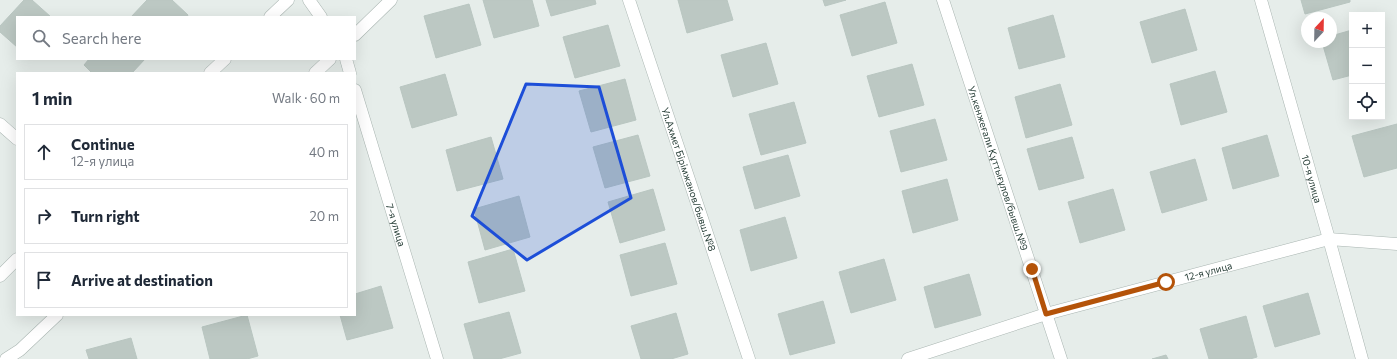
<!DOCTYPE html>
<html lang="en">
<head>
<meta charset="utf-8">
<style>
	:root { --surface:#fff; --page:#f6f6f7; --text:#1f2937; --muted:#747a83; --line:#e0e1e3 }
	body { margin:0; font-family:Commissioner,sans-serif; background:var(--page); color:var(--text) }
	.controls { position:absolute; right:12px; top:12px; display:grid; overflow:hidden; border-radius:0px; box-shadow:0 4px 16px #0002 }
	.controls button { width:36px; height:36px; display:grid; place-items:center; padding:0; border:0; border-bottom:1px solid var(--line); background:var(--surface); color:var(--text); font:20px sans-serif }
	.compass { position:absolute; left:1301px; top:12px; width:36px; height:36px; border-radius:50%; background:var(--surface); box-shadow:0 4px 16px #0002; rotate:22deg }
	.stop { position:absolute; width:12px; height:12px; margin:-9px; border:3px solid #b45309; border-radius:50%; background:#fff }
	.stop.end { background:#b45309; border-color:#fff; box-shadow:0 1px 4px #0008 }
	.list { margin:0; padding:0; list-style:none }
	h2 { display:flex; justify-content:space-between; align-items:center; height:52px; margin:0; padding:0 16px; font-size:17px }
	h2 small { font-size:13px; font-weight:400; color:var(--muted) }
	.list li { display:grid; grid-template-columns:26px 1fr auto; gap:12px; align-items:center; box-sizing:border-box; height:56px; margin:0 8px 8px; padding:0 8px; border:1px solid var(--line); border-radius:0px }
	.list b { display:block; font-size:15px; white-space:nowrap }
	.list p { margin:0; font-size:13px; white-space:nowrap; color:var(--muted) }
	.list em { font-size:13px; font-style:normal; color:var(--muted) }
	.icon { flex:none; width:22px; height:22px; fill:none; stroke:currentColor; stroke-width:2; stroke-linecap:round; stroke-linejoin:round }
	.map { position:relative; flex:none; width:1397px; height:359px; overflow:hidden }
	.search { position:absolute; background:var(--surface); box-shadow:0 4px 16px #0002; left:16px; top:16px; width:340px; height:44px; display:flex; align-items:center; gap:10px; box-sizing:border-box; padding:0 14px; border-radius:0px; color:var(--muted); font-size:15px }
	.panel { position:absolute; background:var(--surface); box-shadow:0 4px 16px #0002; left:16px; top:72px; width:340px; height:244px; border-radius:0px }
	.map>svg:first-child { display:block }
</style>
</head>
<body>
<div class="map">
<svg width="1397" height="359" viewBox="0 0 1397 359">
	<rect width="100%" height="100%" fill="#e6edea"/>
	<!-- building -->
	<g fill="#bcc8c3" stroke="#b9c6c1">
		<path d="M 24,0 L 32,0 L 51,17 L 17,17 L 17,47 L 0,32 L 0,26 Z"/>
		<path d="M 147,0 L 172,0 L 188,15 L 187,17 L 131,17 Z"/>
		<path d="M 483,0 L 532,0 L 539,26 L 494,38 Z"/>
		<path d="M 546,0 L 595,0 L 596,4 L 551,16 Z"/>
		<path d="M 678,0 L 727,0 L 733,20 L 687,33 Z"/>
		<path d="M 823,0 L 846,0 L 825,6 Z"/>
		<path d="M 1301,0 L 1350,0 L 1350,2 L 1305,14 Z"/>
		<path d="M 885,2 L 897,43 L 852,56 L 840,15 Z"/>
		<path d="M 469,4 L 481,45 L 436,58 L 424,16 Z"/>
		<path d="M 1185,9 L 1197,50 L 1152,63 L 1140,22 Z"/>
		<path d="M 1053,15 L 1065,57 L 1019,69 L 1008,28 Z"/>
		<path d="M 608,25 L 620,66 L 575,78 L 563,37 Z"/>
		<path d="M 1352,30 L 1352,75 L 1333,80 L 1322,42 L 1331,42 L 1331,36 Z"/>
		<path d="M 766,43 L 778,84 L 733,97 L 721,55 Z"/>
		<path d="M 89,59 L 145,59 L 132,73 L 92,73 L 84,65 Z"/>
		<path d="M 912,64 L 924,105 L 879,117 L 867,76 Z"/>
		<path d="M 1215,71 L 1227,112 L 1181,125 L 1170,84 Z"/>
		<path d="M 445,74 L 457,115 L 412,128 L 400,87 Z"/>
		<path d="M 625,79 L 636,120 L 591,132 L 579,91 Z"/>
		<path d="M 1060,84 L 1072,125 L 1026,138 L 1015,97 Z"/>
		<path d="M 794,102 L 806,143 L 761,155 L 749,114 Z"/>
		<path d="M 935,119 L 947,160 L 901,172 L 890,131 Z"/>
		<path d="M 1397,124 L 1397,168 L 1364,177 L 1352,136 Z"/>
		<path d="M 638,135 L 650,176 L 605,188 L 593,147 Z"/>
		<path d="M 1267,135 L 1279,176 L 1233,189 L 1222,148 Z"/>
		<path d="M 491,137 L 503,179 L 457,191 L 446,150 Z"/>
		<path d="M 1072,137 L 1084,178 L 1039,190 L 1027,149 Z"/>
		<path d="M 788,155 L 800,196 L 755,209 L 743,167 Z"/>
		<path d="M 1195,159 L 1207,200 L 1162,213 L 1150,172 Z"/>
		<path d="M 947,179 L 958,220 L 913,233 L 902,191 Z"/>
		<path d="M 653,189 L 665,230 L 620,243 L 608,202 Z"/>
		<path d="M 1113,189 L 1125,230 L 1080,243 L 1068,202 Z"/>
		<path d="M 519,196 L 530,237 L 485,250 L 474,209 Z"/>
		<path d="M 785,217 L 797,258 L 751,271 L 740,230 Z"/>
		<path d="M 665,243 L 677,284 L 631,296 L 620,255 Z"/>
		<path d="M 513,249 L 525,291 L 479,303 L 468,262 Z"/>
		<path d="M 884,259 L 896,300 L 851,313 L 839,272 Z"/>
		<path d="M 969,274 L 981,315 L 935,328 L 924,287 Z"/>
		<path d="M 381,286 L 393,328 L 347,340 L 340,315 L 355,315 L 355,294 Z"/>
		<path d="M 1308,293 L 1320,334 L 1275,347 L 1263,306 Z"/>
		<path d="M 823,301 L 835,343 L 790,355 L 778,314 Z"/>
		<path d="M 509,312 L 521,353 L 499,359 L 474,359 L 464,324 Z"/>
		<path d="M 676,313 L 688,354 L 671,359 L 641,359 L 631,326 Z"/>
		<path d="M 247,315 L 258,356 L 247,359 L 210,359 L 202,327 Z"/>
		<path d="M 1246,316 L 1257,357 L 1250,359 L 1209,359 L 1200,329 Z"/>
		<path d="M 131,338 L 137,359 L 89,359 L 86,350 Z"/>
		<path d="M 1166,355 L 1168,359 L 1152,359 Z"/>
	</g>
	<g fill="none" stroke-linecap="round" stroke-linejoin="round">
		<defs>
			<g id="minor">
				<path d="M 309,0 L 321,17"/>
				<path id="s1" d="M 629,0 L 749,359"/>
				<path id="s2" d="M 943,0 L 1061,359"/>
				<path id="s3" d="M 1261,0 L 1329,239 L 1362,359"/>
				<path d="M 270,17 L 288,0"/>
				<path d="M 355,35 L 391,0"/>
				<path d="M 346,59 L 350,73"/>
				<path d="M 210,73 L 225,59"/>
				<path d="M 315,73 L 330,59"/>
				<path id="s4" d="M 355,90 L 437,359"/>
				<path d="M 0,124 L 17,139"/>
				<path d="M 0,276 L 17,259"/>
				<path d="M 6,359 L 20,350 L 57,315"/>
				<path id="s5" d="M 908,359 L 1046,314 L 1329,239 L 1397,244"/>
			</g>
		</defs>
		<!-- minor casing -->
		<use href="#minor" stroke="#a9b5b1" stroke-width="13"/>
		<!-- minor -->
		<use href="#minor" stroke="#fff" stroke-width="12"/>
	</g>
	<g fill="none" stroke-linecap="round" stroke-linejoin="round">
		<!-- route -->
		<path stroke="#b45309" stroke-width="5" d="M 1032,269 L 1046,314 L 1166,282"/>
	</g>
	<!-- marked area -->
	<path fill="#1d4ed8" fill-opacity="0.2" stroke="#1d4ed8" stroke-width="3" stroke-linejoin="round" d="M 526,84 L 599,87 L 631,198 L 527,260 L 472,216 Z"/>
	<g text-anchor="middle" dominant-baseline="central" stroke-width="3" stroke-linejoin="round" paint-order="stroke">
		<!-- street labels -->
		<g font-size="10" fill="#273e37" stroke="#f6faf8">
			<text stroke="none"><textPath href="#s2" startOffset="177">Ул.кенжеғали Құттығұлов/бывш.№9</textPath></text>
			<text stroke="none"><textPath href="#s3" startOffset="186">10-я улица</textPath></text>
			<text stroke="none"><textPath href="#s1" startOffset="189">Ул.Ахмет Бірімжанов/бывш.№8</textPath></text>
			<text stroke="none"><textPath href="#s4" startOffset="141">7-я улица</textPath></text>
			<text stroke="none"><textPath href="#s5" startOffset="313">12-я улица</textPath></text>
		</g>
	</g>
</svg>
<div class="controls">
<button>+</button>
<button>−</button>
<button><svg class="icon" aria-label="locate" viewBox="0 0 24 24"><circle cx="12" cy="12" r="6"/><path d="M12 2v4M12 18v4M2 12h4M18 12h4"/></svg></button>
</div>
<svg class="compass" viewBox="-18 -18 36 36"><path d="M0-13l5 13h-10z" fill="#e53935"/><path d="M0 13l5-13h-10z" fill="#747a83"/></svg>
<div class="stop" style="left:1166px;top:282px"></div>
<div class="stop end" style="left:1032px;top:269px"></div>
<div class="search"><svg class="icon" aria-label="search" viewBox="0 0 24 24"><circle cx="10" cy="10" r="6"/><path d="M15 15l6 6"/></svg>Search here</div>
<section class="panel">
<h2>1 min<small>Walk · 60 m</small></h2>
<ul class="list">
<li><svg class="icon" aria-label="ahead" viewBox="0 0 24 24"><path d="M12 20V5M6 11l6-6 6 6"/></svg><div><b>Continue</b><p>12-я улица</p></div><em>40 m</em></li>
<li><svg class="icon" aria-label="right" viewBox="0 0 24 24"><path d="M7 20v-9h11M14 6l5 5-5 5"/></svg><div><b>Turn right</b></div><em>20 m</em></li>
<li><svg class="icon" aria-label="arrive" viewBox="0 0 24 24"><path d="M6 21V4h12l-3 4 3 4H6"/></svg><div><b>Arrive at destination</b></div></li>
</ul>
</section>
</div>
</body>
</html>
